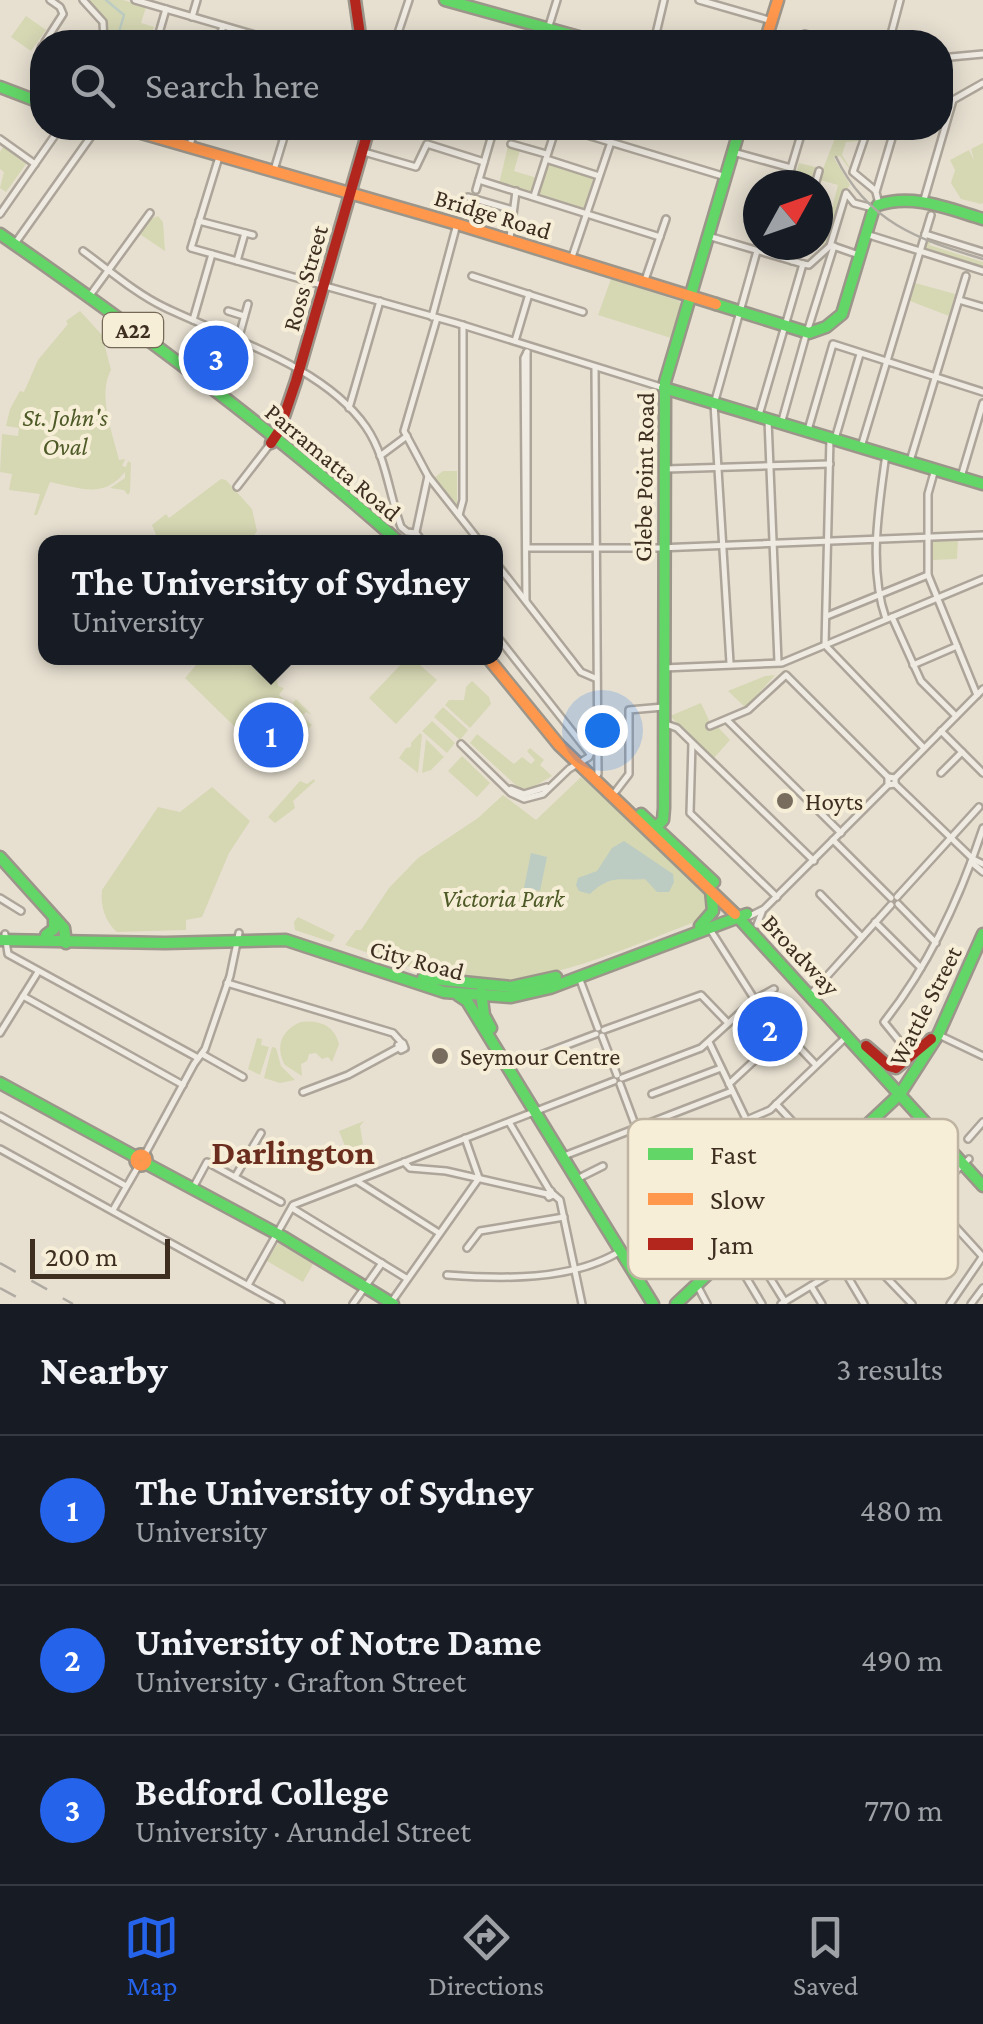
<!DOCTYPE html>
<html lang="en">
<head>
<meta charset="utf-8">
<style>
	:root { --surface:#171b24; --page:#242831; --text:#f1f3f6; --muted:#9ea1a6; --line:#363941; --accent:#2563eb }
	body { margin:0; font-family:"Crimson Pro",serif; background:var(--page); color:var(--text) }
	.compass { position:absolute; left:743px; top:170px; width:90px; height:90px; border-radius:50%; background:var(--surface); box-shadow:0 5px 25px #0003; rotate:50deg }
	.scale { position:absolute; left:30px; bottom:25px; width:140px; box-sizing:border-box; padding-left:10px; border:5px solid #3d2e20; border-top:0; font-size:28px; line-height:35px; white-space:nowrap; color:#3d2e20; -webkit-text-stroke:8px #f7eed8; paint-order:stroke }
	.you { position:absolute; left:602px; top:730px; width:35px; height:35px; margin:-25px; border:8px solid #fff; border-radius:50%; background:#1a73e8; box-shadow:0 0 0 15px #1a73e833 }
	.badge { display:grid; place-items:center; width:65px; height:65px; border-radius:50%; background:var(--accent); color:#fff; font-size:32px; font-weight:700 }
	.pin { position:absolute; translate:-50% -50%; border:5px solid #fff; box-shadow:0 2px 10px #0006 }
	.popup { position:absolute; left:38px; top:535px; width:465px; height:130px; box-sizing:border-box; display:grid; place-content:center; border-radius:20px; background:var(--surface); filter:drop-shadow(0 2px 8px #0005); font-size:32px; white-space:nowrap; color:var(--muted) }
	.popup b { font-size:38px; color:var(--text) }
	.popup::after { content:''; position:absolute; left:50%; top:100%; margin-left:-20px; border:20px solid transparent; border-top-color:var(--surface) }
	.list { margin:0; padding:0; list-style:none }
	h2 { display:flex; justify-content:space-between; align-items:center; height:130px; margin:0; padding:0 40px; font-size:42px }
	h2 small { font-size:32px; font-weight:400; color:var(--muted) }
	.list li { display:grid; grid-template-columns:65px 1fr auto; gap:30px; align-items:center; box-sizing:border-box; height:150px; padding:0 40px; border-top:2px solid var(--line) }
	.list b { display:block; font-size:38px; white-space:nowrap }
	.list p { margin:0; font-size:32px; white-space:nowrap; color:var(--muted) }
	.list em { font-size:32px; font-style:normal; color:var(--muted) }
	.icon { flex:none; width:55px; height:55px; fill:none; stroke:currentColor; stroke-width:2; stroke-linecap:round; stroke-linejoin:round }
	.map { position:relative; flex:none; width:983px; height:1304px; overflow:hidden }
	.search { position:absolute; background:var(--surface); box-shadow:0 5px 25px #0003; left:30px; right:30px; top:30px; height:110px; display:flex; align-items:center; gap:25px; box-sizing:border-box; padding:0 35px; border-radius:40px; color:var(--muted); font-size:38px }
	.sheet { height:580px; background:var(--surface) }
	nav { display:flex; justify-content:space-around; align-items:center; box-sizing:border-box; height:140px; border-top:2px solid var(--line); background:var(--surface); font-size:28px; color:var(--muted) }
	nav a { display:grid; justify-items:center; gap:5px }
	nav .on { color:var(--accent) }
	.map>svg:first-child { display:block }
</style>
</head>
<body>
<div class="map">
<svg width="983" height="1304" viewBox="0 0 983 1304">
	<rect width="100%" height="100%" fill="#e7e0d1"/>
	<!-- green -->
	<g fill="#d6d7b3">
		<path d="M 87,0 L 123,0 L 146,7 L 141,23 L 154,27 L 149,40 L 154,42 L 106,42 L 105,22 Z"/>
		<path d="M 26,16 L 46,30 L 31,51 L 11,37 Z"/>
		<path d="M 839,128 L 863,128 L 860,141 L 846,142 L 842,155 L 857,179 L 840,156 L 834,158 L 850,185 L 844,193 L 828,244 L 821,250 L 838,185 L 796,173 L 799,163 L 823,169 Z"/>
		<path d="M 983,143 L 983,203 L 981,204 L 961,199 L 951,183 L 955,170 L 950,160 L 969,150 L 974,160 L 971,149 Z"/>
		<path d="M 508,146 L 520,150 L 514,171 L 537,178 L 530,193 L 499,184 Z"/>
		<path d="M 3,147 L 26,164 L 6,192 L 0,188 L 4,172 L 0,169 L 0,152 Z"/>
		<path d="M 547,162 L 594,176 L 583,211 L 538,195 Z"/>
		<path d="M 158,216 L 163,222 L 165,251 L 138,233 L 148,220 Z"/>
		<path d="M 931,238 L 973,250 L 932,240 L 929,245 L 983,262 L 983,269 L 975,267 L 973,262 L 957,262 L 923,249 Z"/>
		<path d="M 611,279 L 679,301 L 681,305 L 671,338 L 598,315 Z"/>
		<path d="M 915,283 L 955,294 L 949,316 L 910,301 Z"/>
		<path d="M 80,311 L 102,335 L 111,370 C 97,396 113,434 119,460 L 125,459 L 122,466 L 126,467 L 128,461 L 131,463 L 130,492 L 128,495 L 124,490 L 110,488 L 125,478 L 125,472 C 104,499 80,488 50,482 L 37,515 L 34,515 L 40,494 L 9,490 L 12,474 L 0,472 L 2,434 L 18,436 L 19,428 L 6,426 L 10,409 L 20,391 L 24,392 L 38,360 L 68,324 L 66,321 Z"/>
		<path d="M 443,471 L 457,471 L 457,508 L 434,478 Z"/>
		<path d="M 221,479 L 226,480 L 252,509 L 257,531 L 249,542 L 159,542 L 152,525 L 166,514 L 169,518 Z"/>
		<path d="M 958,540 L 957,559 L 931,560 L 932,541 Z"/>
		<path d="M 202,658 L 251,658 L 277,679 L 278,686 L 284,688 L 279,695 L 296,709 L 293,703 L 296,699 L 312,715 L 306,712 L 302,716 L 312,725 L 276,767 L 239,729 L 274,691 L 243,724 L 235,727 L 185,678 Z"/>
		<path d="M 407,658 L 412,658 L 437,680 L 396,724 L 369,698 Z"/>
		<path d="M 775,675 L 746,708 L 728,691 L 765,676 Z"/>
		<path d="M 472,681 L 489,697 L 491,704 L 470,728 L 445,705 L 449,700 L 464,700 L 466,687 Z"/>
		<path d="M 701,703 L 712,727 L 717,726 L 730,740 L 713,759 L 670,716 Z"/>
		<path d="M 443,707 L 468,730 L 460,740 L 434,717 Z"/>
		<path d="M 432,721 L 455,743 L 447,753 L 422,731 Z"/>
		<path d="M 420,733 L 422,735 L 418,773 L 399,758 L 406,748 L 411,747 L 411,743 Z"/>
		<path d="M 477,734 L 514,764 L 522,757 L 531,764 L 535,760 L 527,751 L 530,748 L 544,760 L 540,765 L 552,776 L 530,789 L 519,788 L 470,743 Z"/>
		<path d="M 426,739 L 444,757 L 431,770 L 422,773 Z"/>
		<path d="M 462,756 L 490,783 L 477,797 L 448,771 Z"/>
		<path d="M 581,777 L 704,890 L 710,904 L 703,919 C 643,941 559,980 495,981 C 443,982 393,961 345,945 L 356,930 L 361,930 L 389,888 L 418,858 L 478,818 L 503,795 L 536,820 Z"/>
		<path d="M 314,779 L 315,781 L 293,801 L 295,808 L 275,823 L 268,817 L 300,781 L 307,784 Z"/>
		<path d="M 212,787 L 250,821 L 229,853 L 202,917 L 186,920 L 186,930 L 117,932 C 105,922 100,905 102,890 L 158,807 L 180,812 Z"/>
		<path d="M 298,917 L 335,935 L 331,942 L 295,930 L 294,922 Z"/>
		<path d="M 301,1022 C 319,1020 334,1025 339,1044 L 332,1062 L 328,1057 L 322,1059 L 316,1053 L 309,1054 L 307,1061 L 301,1064 L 302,1076 L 285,1065 C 275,1047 281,1030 301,1022 Z"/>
		<path d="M 257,1038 L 262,1039 L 261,1045 L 269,1047 L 260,1075 L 248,1069 Z"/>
		<path d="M 272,1047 L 276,1048 L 281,1066 L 295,1080 L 280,1083 L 264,1078 Z"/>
		<path d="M 364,1121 L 360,1126 L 363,1144 L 347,1151 L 339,1131 Z"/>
		<path d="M 658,1125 L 660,1130 L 664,1129 L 670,1147 L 641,1159 L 631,1135 Z"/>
		<path d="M 867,1198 L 894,1227 L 920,1204 L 933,1219 L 909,1241 L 918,1252 L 893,1276 L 842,1221 Z"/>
		<path d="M 278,1243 L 313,1264 L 303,1282 L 267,1261 Z"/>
	</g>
	<!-- water -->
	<g fill="#bcccc2">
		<path d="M 624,841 L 673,874 L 674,882 L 669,892 L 657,892 L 645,879 C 618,881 612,874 590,894 L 579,891 L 576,885 L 578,878 L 597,871 L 612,848 Z"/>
		<path d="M 531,853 L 547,857 L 540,891 L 524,888 Z"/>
	</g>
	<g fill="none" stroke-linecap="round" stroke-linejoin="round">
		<!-- stream -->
		<path stroke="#bcccc2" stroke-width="2.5" d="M 106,0 L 124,15 L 116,42"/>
		<defs>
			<g id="street">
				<path d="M 83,0 L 103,22 L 104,42"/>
				<path d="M 135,0 L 279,42"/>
				<path d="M 699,0 L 772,21"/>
				<path d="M 192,17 L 197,0"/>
				<path d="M 548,29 L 557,0"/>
				<path d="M 45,42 L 63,14 L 60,7 L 50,0"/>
				<path d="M 166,42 L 157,40 L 166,9"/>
				<path d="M 218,42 L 223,26"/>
				<path d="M 395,42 L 409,0"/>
				<path d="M 654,42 L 664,0"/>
				<path d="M 802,42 L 805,34 L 836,42"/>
				<path d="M 889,42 L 900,0"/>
				<path d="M 42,46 L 39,54 L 42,60"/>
				<path d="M 940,58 L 983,54"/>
				<path d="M 251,128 L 284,137 L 274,170"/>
				<path d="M 564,128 L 726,177"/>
				<path d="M 868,128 L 853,172 L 876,191"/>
				<path d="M 0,139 L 35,164"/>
				<path d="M 511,144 L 546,154"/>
				<path d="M 190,145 L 195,128"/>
				<path d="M 364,152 L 416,167 L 427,144 L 484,162"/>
				<path d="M 733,152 L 791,168"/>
				<path d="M 219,157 L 191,248 L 456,323 L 664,388"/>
				<path d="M 546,159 L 599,176"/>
				<path d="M 479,180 L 660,237"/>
				<path d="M 786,185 L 803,128"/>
				<path d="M 815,185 L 819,171"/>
				<path d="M 476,190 L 494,128"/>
				<path d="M 534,196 L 556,128"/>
				<path d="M 468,197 L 513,210"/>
				<path d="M 923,203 L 953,100 L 983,83"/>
				<path d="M 879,204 L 876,192 L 895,128"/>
				<path d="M 0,214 L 60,128"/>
				<path d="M 199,221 L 253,235"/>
				<path d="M 925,234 L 983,252"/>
				<path d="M 869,235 L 983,271"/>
				<path d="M 708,236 L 803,264"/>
				<path d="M 510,238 L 516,191"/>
				<path d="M 16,242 L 97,128"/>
				<path d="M 830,246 L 846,193 L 854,203 L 869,207"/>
				<path d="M 833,246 L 859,255"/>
				<path d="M 83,251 C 109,270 135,293 164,307 C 228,338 324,366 366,427 C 386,456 389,494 401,527 L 407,532 L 416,533 L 423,542"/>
				<path d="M 572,257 L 611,142"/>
				<path d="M 237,261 L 245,233"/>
				<path d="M 792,261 L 797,245"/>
				<path d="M 803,264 L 809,265 L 830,246"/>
				<path d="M 472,276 L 583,312"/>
				<path d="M 645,280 L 666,219"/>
				<path d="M 91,294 L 150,213"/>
				<path d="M 959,300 L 983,307"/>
				<path d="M 228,311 L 244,316"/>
				<path d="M 432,317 L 457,224"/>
				<path d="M 437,318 L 404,431 L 428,476 L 480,542"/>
				<path d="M 193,320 L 212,254"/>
				<path d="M 808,329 L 834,246"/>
				<path d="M 238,340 L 248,304"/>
				<path d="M 515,341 L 529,294"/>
				<path d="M 527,352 L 527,545"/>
				<path d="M 595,367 L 598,774"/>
				<path d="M 349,408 L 380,301"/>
				<path d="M 759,415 L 803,264"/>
				<path d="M 768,420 L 778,662"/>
				<path d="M 781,424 L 806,335"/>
				<path d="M 808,430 L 833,344 L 983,392"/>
				<path d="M 830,438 L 825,645 L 924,748"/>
				<path d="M 835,439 L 860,354"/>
				<path d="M 861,447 L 931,215"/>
				<path d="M 886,454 C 879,506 868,568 886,619"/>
				<path d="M 380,456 L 407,436"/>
				<path d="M 910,461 L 966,276"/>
				<path d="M 666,469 L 830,464"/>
				<path d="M 935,469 L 928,494 L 928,575 L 977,695"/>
				<path d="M 961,477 L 983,403"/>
				<path d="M 237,487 L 271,443"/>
				<path d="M 459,515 L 463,500 L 463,325"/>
				<path d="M 416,532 L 428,476"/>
				<path d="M 526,548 L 658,548 L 983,535"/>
				<path d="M 496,563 L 581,672 L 595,678"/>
				<path d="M 526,601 L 524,358 L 527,352"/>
				<path d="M 827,616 L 928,575"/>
				<path d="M 892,617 L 921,681 L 956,716"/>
				<path d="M 496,635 L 590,754"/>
				<path d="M 730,663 L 714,404 L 757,251"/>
				<path d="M 913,665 L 957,646"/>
				<path d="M 663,668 L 782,663 L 983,579"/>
				<path d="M 727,720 L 841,833"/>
				<path d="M 663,723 L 677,728 L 814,861"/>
				<path d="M 710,726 L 748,710 L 786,675 L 888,777"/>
				<path d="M 941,731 L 983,773"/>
				<path d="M 692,743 L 690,813 L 777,897"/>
				<path d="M 461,744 L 511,793 L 524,799 L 543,794 L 569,769 L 589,757 L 595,742"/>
				<path d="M 941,773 L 962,752"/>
				<path d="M 895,778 L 983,689"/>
				<path d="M 895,784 L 973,859 L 983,864"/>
				<path d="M 511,789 L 524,794 L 547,787"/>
				<path d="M 616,791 L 629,774 L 629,710 L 663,707"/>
				<path d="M 833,840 L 891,898"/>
				<path d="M 971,862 L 983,872"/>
				<path d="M 820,894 L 862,937"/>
				<path d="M 897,897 L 979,807"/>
				<path d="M 0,898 L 21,911"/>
				<path d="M 898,904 L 936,943"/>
				<path d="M 750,916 L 764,909 L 888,785 L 895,784 L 895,778 L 888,777 L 888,785"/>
				<path d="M 875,922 L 921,968"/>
				<path d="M 757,925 L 762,912"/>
				<path d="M 711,931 L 755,1000"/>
				<path d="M 5,934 L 8,954 L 198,1058"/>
				<path d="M 580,980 L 598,1028"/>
				<path d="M 227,983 L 393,1033 L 402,1043"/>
				<path d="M 810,995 L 891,905"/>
				<path d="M 23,996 L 183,1085"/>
				<path d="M 754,1000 L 816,1065"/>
				<path d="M 604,1030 L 701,995 L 728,1023"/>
				<path d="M 0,1033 L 38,972"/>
				<path d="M 602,1036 L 617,1075"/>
				<path d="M 941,1036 L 983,1056"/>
				<path d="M 709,1042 L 746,1119"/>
				<path d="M 403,1043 L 405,1048 L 401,1050 L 398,1045 Z"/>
				<path d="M 202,1054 L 243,1077"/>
				<path d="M 910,1054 L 884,1022 C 930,964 960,898 983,828"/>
				<path d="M 509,1067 L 596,1034"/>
				<path d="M 622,1078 L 701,1048 L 754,1000 L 774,989"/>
				<path d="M 620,1084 L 636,1127"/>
				<path d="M 729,1084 L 785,1032"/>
				<path d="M 303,1092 L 348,1075 L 398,1048"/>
				<path d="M 652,1094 L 721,1068"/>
				<path d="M 776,1104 L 802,1132 L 806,1145 L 821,1165"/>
				<path d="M 0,1116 L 126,1186"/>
				<path d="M 509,1122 L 550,1191"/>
				<path d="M 738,1123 L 912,1304"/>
				<path d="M 968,1139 L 983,1122"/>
				<path d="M 699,1140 L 744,1187 L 774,1160"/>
				<path d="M 0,1149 L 281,1304"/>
				<path d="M 144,1156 L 194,1064 L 205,1049 L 230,976 L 239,933"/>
				<path d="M 564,1156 L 732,1091"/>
				<path d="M 830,1160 L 862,1195"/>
				<path d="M 404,1162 L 410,1168 L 446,1171 L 547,1194"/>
				<path d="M 235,1177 L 261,1133"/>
				<path d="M 579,1178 L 603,1166"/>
				<path d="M 357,1181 L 439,1233"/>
				<path d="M 193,1188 L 207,1162 L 281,1202"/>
				<path d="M 551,1191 L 553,1195 L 549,1197 L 547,1194 Z"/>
				<path d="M 553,1194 L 560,1200 L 582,1304"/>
				<path d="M 928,1196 L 969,1159"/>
				<path d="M 780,1207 L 834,1272"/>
				<path d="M 292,1208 L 406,1278"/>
				<path d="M 113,1210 L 139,1165"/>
				<path d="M 699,1213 L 735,1195 L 760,1221"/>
				<path d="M 835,1221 L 892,1167 L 900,1166 L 983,1257"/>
				<path d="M 747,1241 L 785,1302"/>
				<path d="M 467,1248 L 480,1231 L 564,1217"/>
				<path d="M 728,1251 L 718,1236 L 655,1166 L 654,1160 L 770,1110 L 845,1038"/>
				<path d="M 731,1252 L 762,1304"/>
				<path d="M 447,1275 C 502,1279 570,1281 619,1252"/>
				<path d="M 248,1285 L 293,1205 L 614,1081"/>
				<path d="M 697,1285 L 707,1304"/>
				<path d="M 811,1286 L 822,1304"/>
				<path d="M 353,1304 L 382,1263"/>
				<path d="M 390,1304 L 479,1178 L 465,1138"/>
				<path d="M 781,1304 L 842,1267 L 864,1304"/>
				<path d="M 950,1304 L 983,1256"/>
				<path d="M 971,1304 L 983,1288"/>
			</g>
			<g id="fast">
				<path d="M 445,0 L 597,42"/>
				<path d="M 0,87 L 42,103"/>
				<path d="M 878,205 C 913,193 949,209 983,219"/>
				<path d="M 0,234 C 138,330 273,430 399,542"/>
				<path d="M 716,304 L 809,333 L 826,327 L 842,314 L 873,211"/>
				<path d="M 664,388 L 983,484"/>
				<path d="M 641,814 L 714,882"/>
				<path d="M 654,829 L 663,820 L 664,808 L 665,382 L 740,128"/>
				<path d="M 0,857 L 64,928 L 66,943"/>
				<path d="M 735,914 L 983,1186"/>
				<path d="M 700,926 L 713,911 L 711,890"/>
				<path d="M 46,935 L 54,929 L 54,918"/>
				<path d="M 0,940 L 165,943 L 286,940 L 444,992 L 511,997 L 550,988 L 747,914"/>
				<path d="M 423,978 L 511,987 L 556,977"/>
				<path d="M 481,992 L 484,1015 L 491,1028"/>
				<path d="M 458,995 L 467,1001 L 653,1304"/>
				<path d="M 0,1083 L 136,1157"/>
				<path d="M 145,1163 L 283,1237 L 393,1304"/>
				<path d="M 676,1304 L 900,1094 L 938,1035 L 983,934"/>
			</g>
			<g id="slow">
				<path d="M 765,42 L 778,0"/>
				<path d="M 124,128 L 457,224 L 716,304"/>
				<path d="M 488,658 L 559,745 L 735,914"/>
				<circle cx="141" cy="1160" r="5.5"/>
			</g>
			<g id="jam">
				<path d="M 355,0 L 361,42"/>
				<path d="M 271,443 L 279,431 L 296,381 L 369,128"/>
				<path d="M 866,1046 L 889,1066 L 896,1068 L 931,1039"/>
			</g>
		</defs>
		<!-- street casing -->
		<use href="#street" stroke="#ada599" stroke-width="10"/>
		<!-- fast casing -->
		<use href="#fast" stroke="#9c958a" stroke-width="15"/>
		<!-- slow casing -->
		<use href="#slow" stroke="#9c958a" stroke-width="15"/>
		<!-- jam casing -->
		<use href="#jam" stroke="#9c958a" stroke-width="15"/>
		<!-- street -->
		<use href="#street" stroke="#efebe3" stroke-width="5"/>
		<!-- fast -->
		<use href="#fast" stroke="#63d668" stroke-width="10"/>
		<!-- slow -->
		<use href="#slow" stroke="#ff974d" stroke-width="10"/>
		<!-- jam -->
		<use href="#jam" stroke="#b3261e" stroke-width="10"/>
		<!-- tram -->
		<path stroke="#afaaa2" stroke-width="2.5" d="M 836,157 C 867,222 919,240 983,259"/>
		<!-- rail -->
		<g stroke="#afaaa2" stroke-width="2.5" stroke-dasharray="18 18" stroke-linecap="butt">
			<path d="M 0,1263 L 73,1304"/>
			<path d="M 0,1288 L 29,1304"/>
		</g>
	</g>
	<!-- markers -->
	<g fill="#786c5e" stroke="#f7eed8" stroke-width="4">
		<circle cx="785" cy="801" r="10"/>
		<circle cx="440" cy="1056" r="10"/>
	</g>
	<g text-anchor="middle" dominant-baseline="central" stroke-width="8" stroke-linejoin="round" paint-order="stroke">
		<!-- shield labels -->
		<rect fill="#f7eed8" stroke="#756857" stroke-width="2.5" x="103" y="313" width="60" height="34" rx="8"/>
		<g font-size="22" font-weight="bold" fill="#3d2e20">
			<text x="133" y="330">A22</text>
		</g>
		<!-- street labels -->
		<g font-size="25" fill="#3d2e20" stroke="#f7eed8">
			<text transform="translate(493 214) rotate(17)">Bridge Road</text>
			<text transform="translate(305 278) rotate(-74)">Ross Street</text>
			<text transform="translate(333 462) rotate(40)">Parramatta Road</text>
			<text transform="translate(644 477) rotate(-89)">Glebe Point Road</text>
			<text transform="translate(801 955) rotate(47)">Broadway</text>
			<text transform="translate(417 960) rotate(15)">City Road</text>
			<text transform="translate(925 1006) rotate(-63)">Wattle Street</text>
		</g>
		<!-- park labels -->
		<g font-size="25" font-style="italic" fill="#4d5a26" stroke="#f7eed8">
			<text x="65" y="417">St. John's<tspan x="65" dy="29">Oval</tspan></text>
			<text x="503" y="898">Victoria Park</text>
		</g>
		<!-- poi labels -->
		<g font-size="25" fill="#3d2e20" stroke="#f7eed8" text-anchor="start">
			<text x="805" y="801">Hoyts</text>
			<text x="460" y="1056">Seymour Centre</text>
		</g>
		<!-- district labels -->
		<g font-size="35" font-weight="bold" fill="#6b2e1e" stroke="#f7eed8">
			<text x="293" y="1152">Darlington</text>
		</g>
	</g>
	<!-- legend -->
	<rect x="628" y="1119" width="330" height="160" rx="15" fill="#f7eed8" stroke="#bfb4a1" stroke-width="2.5"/>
	<rect x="648" y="1148" width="45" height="12" fill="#63d668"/>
	<rect x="648" y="1193" width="45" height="12" fill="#ff974d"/>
	<rect x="648" y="1238" width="45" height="12" fill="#b3261e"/>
	<g font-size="28" fill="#3d2e20">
		<text x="710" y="1164">Fast</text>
		<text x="710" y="1209">Slow</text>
		<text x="710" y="1254">Jam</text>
	</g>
</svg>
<svg class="compass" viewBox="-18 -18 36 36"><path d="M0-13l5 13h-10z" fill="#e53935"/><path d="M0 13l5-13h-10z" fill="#9ea1a6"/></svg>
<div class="scale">200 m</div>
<div class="you"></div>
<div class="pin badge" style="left:271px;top:735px">1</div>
<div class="popup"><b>The University of Sydney</b>University</div>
<div class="pin badge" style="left:770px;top:1029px">2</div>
<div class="pin badge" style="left:216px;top:358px">3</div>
<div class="search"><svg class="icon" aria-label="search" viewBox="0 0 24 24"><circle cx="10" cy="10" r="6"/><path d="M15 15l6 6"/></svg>Search here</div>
</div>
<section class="sheet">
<h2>Nearby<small>3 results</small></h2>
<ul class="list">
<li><span class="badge">1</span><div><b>The University of Sydney</b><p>University</p></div><em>480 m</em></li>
<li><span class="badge">2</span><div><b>University of Notre Dame</b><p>University · Grafton Street</p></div><em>490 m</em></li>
<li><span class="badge">3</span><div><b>Bedford College</b><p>University · Arundel Street</p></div><em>770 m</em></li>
</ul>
</section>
<nav>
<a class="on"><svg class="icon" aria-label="map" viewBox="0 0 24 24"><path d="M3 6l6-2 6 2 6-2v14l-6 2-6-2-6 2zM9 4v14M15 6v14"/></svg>Map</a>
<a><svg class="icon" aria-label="directions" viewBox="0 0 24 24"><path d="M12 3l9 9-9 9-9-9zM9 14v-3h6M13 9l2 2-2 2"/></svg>Directions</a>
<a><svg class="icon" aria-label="saved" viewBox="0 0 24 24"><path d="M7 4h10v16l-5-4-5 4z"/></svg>Saved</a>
</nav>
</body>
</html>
